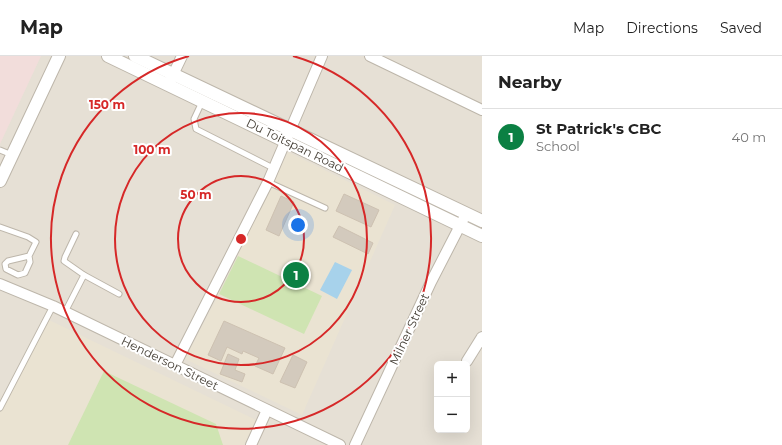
<!DOCTYPE html>
<html lang="en">
<head>
<meta charset="utf-8">
<style>
	:root { --surface:#fff; --page:#f6f6f6; --text:#222; --muted:#767676; --line:#e0e0e0; --accent:#0b8043 }
	body { margin:0; font-family:Montserrat,sans-serif; background:var(--page); color:var(--text) }
	.controls { position:absolute; right:12px; bottom:12px; display:grid; overflow:hidden; border-radius:6px; box-shadow:0 4px 16px #0002 }
	.controls button { width:36px; height:36px; display:grid; place-items:center; padding:0; border:0; border-bottom:1px solid var(--line); background:var(--surface); color:var(--text); font:20px sans-serif }
	.you { position:absolute; left:298px; top:169px; width:14px; height:14px; margin:-10px; border:3px solid #fff; border-radius:50%; background:#1a73e8; box-shadow:0 0 0 6px #1a73e833 }
	.badge { display:grid; place-items:center; width:26px; height:26px; border-radius:50%; background:var(--accent); color:#fff; font-size:13px; font-weight:700 }
	.pin { position:absolute; translate:-50% -50%; border:2px solid #fff; box-shadow:0 1px 4px #0006 }
	.list { margin:0; padding:0; list-style:none }
	h2 { display:flex; justify-content:space-between; align-items:center; height:52px; margin:0; padding:0 16px; font-size:17px }
	h2 small { font-size:13px; font-weight:400; color:var(--muted) }
	.list li { display:grid; grid-template-columns:26px 1fr auto; gap:12px; align-items:center; box-sizing:border-box; height:56px; padding:0 16px; border-top:1px solid var(--line) }
	.list b { display:block; font-size:15px; white-space:nowrap }
	.list p { margin:0; font-size:13px; white-space:nowrap; color:var(--muted) }
	.list em { font-size:13px; font-style:normal; color:var(--muted) }
	.map { position:relative; flex:none; width:482px; height:389px; overflow:hidden }
	header { display:flex; align-items:center; gap:24px; box-sizing:border-box; height:56px; padding:0 20px; background:var(--surface); border-bottom:1px solid var(--line) }
	header strong { font-size:19px }
	nav { display:flex; gap:22px; margin-inline-start:auto; font-size:14px }
	main { display:flex }
	aside { flex:1; background:var(--surface) }
	.map>svg:first-child { display:block }
</style>
</head>
<body>
<header>
<strong>Map</strong>
<nav><a>Map</a><a>Directions</a><a>Saved</a></nav>
</header>
<main>
<div class="map">
<svg width="482" height="389" viewBox="0 0 482 389">
	<rect width="100%" height="100%" fill="#f2eee7"/>
	<!-- residential -->
	<path fill="#e6e0d5" fill-rule="evenodd" d="M 0,0 L 482,0 L 482,389 L 0,389 ZM 437,308 L 467,308 L 467,374 L 437,374 Z"/>
	<!-- education -->
	<g fill="#eae3d2">
		<path d="M 288,96 L 395,149 L 302,359 L 185,303 L 219,238 Z"/>
		<path d="M 45,262 L 256,364 L 244,389 L 0,389 L 0,353 Z"/>
	</g>
	<!-- medical -->
	<path fill="#f2dddb" d="M 0,0 L 41,0 L 0,88 Z"/>
	<!-- green -->
	<g fill="#cfe4b2">
		<path d="M 238,200 L 322,240 L 304,278 L 219,238 Z"/>
		<path d="M 104,315 L 216,368 L 223,389 L 68,389 Z"/>
	</g>
	<!-- water -->
	<path fill="#a7d2eb" d="M 335,206 L 352,214 L 337,243 L 320,234 Z"/>
	<!-- building -->
	<g fill="#d3cabd" stroke="#cdc1b1">
		<path d="M 344,138 L 379,154 L 371,171 L 336,155 Z"/>
		<path d="M 281,140 L 294,146 L 279,180 L 266,174 Z"/>
		<path d="M 339,170 L 373,187 L 368,198 L 333,181 Z"/>
		<path d="M 224,265 L 285,292 L 273,318 L 255,310 L 259,302 L 243,295 L 242,298 L 227,291 L 221,305 L 208,299 Z"/>
		<path d="M 228,298 L 239,303 L 235,314 L 245,318 L 242,326 L 220,318 Z"/>
		<path d="M 293,299 L 307,306 L 295,332 L 280,326 Z"/>
	</g>
	<g fill="none" stroke-linecap="round" stroke-linejoin="round">
		<defs>
			<g id="service">
				<path d="M 202,46 L 194,63 L 196,73 L 273,112"/>
				<path d="M 0,94 L 12,99"/>
				<path d="M 268,126 L 325,152"/>
				<path d="M 0,171 L 28,181 L 36,186 L 29,200 L 30,206 L 25,217 L 18,219 L 6,213 L 5,208 L 8,205 L 29,200"/>
				<path d="M 76,178 L 65,201 L 64,205 L 84,219"/>
				<path d="M 65,256 L 84,219 L 119,238"/>
				<path d="M 0,352 L 53,250"/>
			</g>
			<g id="minor">
				<path d="M 370,0 L 482,54"/>
				<path d="M 170,25 L 182,0"/>
				<path d="M 0,228 L 53,250 L 340,389"/>
				<path d="M 467,305 L 482,281"/>
				<path d="M 175,309 L 268,126 L 322,0"/>
				<path d="M 251,389 L 267,354"/>
				<path d="M 355,389 L 431,226 L 466,158"/>
			</g>
			<g id="tertiary">
				<path d="M 108,0 L 482,180"/>
				<path d="M 135,0 L 482,165"/>
				<path d="M 0,125 L 59,0"/>
			</g>
		</defs>
		<!-- service casing -->
		<use href="#service" stroke="#bdb6aa" stroke-width="7"/>
		<!-- minor casing -->
		<use href="#minor" stroke="#bdb6aa" stroke-width="12"/>
		<!-- tertiary casing -->
		<use href="#tertiary" stroke="#bdb6aa" stroke-width="14"/>
		<!-- service -->
		<use href="#service" stroke="#fff" stroke-width="5"/>
		<!-- minor -->
		<use href="#minor" stroke="#fff" stroke-width="10"/>
		<!-- tertiary -->
		<use href="#tertiary" stroke="#fff" stroke-width="12"/>
	</g>
	<!-- distance rings -->
	<g fill="none" stroke="#d62828" stroke-width="2">
		<circle cx="241" cy="183" r="63"/>
		<circle cx="241" cy="183" r="126"/>
		<path d="M293 0A190 190 0 1 1 189 0"/>
	</g>
	<g text-anchor="middle" dominant-baseline="central" stroke-width="4" stroke-linejoin="round" paint-order="stroke">
		<!-- street labels -->
		<g font-size="12" fill="#453f36" stroke="#fff">
			<text transform="translate(295 89) rotate(26)">Du Toitspan Road</text>
			<text transform="translate(409 273) rotate(-65)">Milner Street</text>
			<text transform="translate(170 307) rotate(26)">Henderson Street</text>
		</g>
	</g>
	<circle cx="241" cy="183" r="6" fill="#d62828" stroke="#fff" stroke-width="2"/>
	<g font-size="12" text-anchor="middle" font-weight="bold" fill="#d62828" stroke="#fff" stroke-width="4" stroke-linejoin="round" paint-order="stroke">
		<text x="107" y="53">150 m</text>
		<text x="152" y="98">100 m</text>
		<text x="196" y="143">50 m</text>
	</g>
</svg>
<div class="controls">
<button>+</button>
<button>−</button>
</div>
<div class="you"></div>
<div class="pin badge" style="left:296px;top:219px">1</div>
</div>
<aside>
<h2>Nearby<small></small></h2>
<ul class="list">
<li><span class="badge">1</span><div><b>St Patrick's CBC</b><p>School</p></div><em>40 m</em></li>
</ul>
</aside>
</main>
</body>
</html>
